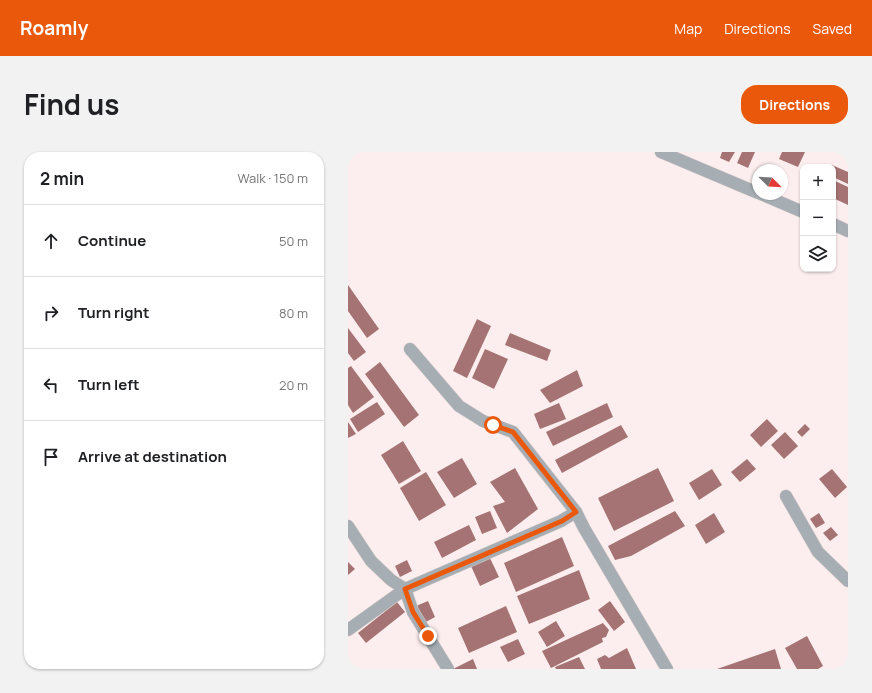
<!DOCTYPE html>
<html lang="en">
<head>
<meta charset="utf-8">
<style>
	:root { --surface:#fff; --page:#f2f2f2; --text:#202124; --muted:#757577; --line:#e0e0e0; --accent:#ea580c }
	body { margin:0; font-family:Manrope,sans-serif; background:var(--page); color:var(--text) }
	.controls { position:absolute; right:12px; top:12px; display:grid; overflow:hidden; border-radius:8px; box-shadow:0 1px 3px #0004 }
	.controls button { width:36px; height:36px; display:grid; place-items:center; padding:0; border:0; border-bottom:1px solid var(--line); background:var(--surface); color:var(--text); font:20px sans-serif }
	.compass { position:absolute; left:404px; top:12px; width:36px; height:36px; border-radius:50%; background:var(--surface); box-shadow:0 1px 3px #0004; rotate:114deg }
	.stop { position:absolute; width:12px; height:12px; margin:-9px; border:3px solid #ea580c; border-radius:50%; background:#fff }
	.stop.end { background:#ea580c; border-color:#fff; box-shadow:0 1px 4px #0008 }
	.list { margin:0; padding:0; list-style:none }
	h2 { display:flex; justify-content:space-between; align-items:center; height:52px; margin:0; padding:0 16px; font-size:17px }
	h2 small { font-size:13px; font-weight:400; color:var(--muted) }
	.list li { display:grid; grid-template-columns:26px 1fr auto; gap:12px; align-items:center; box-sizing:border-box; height:72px; padding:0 16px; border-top:1px solid var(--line) }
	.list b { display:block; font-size:15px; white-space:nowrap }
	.list em { font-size:13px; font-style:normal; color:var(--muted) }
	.icon { flex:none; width:22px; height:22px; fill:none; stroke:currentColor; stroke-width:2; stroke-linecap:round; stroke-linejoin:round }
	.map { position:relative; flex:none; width:500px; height:517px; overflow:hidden; border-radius:16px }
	header { display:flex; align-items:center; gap:24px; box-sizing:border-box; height:56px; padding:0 20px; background:var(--accent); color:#fff }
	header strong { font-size:19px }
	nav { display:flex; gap:22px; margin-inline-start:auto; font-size:14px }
	.intro { display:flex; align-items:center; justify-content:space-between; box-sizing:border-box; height:96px; padding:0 24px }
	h1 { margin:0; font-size:28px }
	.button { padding:10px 18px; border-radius:16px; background:var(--accent); color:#fff; font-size:14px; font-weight:700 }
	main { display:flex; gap:24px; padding:0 24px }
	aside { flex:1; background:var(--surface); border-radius:16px; box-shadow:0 1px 3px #0004 }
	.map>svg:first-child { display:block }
</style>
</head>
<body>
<header>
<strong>Roamly</strong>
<nav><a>Map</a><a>Directions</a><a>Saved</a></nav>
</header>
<div class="intro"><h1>Find us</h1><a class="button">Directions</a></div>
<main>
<aside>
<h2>2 min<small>Walk · 150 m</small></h2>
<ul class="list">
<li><svg class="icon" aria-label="ahead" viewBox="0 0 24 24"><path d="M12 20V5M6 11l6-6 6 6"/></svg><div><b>Continue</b></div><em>50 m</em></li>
<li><svg class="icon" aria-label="right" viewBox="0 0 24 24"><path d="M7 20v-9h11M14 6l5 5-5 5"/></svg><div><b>Turn right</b></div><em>80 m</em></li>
<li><svg class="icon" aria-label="left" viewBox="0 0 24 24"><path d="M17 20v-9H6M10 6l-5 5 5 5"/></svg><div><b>Turn left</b></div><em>20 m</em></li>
<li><svg class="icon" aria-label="arrive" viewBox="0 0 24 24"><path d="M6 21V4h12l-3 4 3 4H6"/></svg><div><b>Arrive at destination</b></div></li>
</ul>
</aside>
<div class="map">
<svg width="500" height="517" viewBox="0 0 500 517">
	<rect width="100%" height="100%" fill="#fceeee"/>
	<!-- building -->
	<g fill="#a57373">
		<path d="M 374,0 L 387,0 L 381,10 L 372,6 Z"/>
		<path d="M 394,0 L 407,0 L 400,16 L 389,11 Z"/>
		<path d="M 434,0 L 457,0 L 450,15 L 431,7 Z"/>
		<path d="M 484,13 L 500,20 L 500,32 L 485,25 L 485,15 L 483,15 Z"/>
		<path d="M 485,28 L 500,35 L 500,53 L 485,46 Z"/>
		<path d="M 0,133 L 31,177 L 19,186 L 0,159 Z"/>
		<path d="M 129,167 L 143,174 L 119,226 L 105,219 Z"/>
		<path d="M 0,176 L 18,200 L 6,209 L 0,201 Z"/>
		<path d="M 162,181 L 203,198 L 199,209 L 157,193 Z"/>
		<path d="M 137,197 L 160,207 L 146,237 L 124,226 Z"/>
		<path d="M 32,210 L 71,263 L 56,275 L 17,222 Z"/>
		<path d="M 3,214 L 26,245 L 5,261 L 0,253 L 0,216 Z"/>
		<path d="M 229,218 L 235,234 L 202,251 L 192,238 Z"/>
		<path d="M 29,250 L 37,262 L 10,280 L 2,267 Z"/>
		<path d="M 211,251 L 218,267 L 192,277 L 186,262 Z"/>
		<path d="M 259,251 L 265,265 L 205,294 L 198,280 Z"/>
		<path d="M 419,267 L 430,279 L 413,295 L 402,283 Z"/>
		<path d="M 0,270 L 8,282 L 0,286 Z"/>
		<path d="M 457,272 L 462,277 L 454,285 L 449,280 Z"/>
		<path d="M 273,273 L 280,285 L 214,321 L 207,308 Z"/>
		<path d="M 437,280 L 450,294 L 436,307 L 423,293 Z"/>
		<path d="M 55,289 L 73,319 L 51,332 L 33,303 Z"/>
		<path d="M 114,306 L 129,332 L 106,346 L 89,320 Z"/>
		<path d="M 399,307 L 408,317 L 392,330 L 383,320 Z"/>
		<path d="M 167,316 L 190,357 L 159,381 L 145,354 L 157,350 L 142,330 Z"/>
		<path d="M 310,316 L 326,349 L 266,379 L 250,346 Z"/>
		<path d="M 364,317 L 374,333 L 351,348 L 341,331 Z"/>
		<path d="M 484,317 L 499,335 L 487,346 L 471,327 Z"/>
		<path d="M 78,320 L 98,353 L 71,369 L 52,336 Z"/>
		<path d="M 142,359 L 149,376 L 134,382 L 127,365 Z"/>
		<path d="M 327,359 L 337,374 L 283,404 L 267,408 L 260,394 Z"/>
		<path d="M 366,361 L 377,380 L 358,392 L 347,373 Z"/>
		<path d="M 471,361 L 477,371 L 468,376 L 462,367 Z"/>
		<path d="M 121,373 L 128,388 L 94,406 L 86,390 Z"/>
		<path d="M 483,375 L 490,383 L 482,389 L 475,381 Z"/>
		<path d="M 214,385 L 226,414 L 168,440 L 156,411 Z"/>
		<path d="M 141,404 L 151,425 L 132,434 L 123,414 Z"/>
		<path d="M 59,408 L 64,419 L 52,425 L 47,414 Z"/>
		<path d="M 0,410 L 7,417 L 0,423 Z"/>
		<path d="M 231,418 L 242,447 L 181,472 L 169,444 Z"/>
		<path d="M 80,449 L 87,465 L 76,471 L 68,454 Z"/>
		<path d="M 262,449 L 277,470 L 266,479 L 250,458 Z"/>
		<path d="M 49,450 L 57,460 L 18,491 L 10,481 Z"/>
		<path d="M 158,454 L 169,480 L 121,501 L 110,476 Z"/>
		<path d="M 208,469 L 217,484 L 199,495 L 190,480 Z"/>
		<path d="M 255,471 L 261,478 L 258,485 L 254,486 L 255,490 L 203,516 L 194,499 Z"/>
		<path d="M 459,484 L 475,514 L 470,517 L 449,517 L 437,496 Z"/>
		<path d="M 170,487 L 177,502 L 160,510 L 152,495 Z"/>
		<path d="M 279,496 L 288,517 L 253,517 L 249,507 L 257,503 L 261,506 Z"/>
		<path d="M 427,497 L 433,517 L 369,517 Z"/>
		<path d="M 231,505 L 237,517 L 208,517 L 207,515 Z"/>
		<path d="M 125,507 L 129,517 L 105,517 Z"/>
	</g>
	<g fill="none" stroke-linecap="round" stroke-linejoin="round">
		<defs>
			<g id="street">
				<path d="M 313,0 L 410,41"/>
				<path d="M 413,42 L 455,60"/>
				<path d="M 485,72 L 500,79"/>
				<path d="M 62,197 L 111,254 L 135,269 L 165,280 L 228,360 L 236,376 L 319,517"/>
				<path d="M 438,344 L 470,400 L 500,429"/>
				<path d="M 0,374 L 23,409 L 43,428 L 57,437 L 65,460 L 100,517"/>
				<path d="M 0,478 L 57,437 L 213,369 L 228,360"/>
			</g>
		</defs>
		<!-- street casing -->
		<use href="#street" stroke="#d7caca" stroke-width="13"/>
		<!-- street -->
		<use href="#street" stroke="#a6aeb3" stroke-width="12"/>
	</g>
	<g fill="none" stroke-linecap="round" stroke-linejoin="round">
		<!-- route -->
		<path stroke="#ea580c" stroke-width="5" d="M 80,484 L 65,460 L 57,437 L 214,369 L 228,360 L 165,280 L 145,273"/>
	</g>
</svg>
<div class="controls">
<button>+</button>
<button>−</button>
<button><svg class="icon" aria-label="layers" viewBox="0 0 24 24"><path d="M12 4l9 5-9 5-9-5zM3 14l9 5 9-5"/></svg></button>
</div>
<svg class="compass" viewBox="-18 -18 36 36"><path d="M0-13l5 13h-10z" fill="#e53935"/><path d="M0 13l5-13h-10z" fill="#757577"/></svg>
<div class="stop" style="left:145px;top:273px"></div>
<div class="stop end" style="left:80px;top:484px"></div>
</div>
</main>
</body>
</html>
